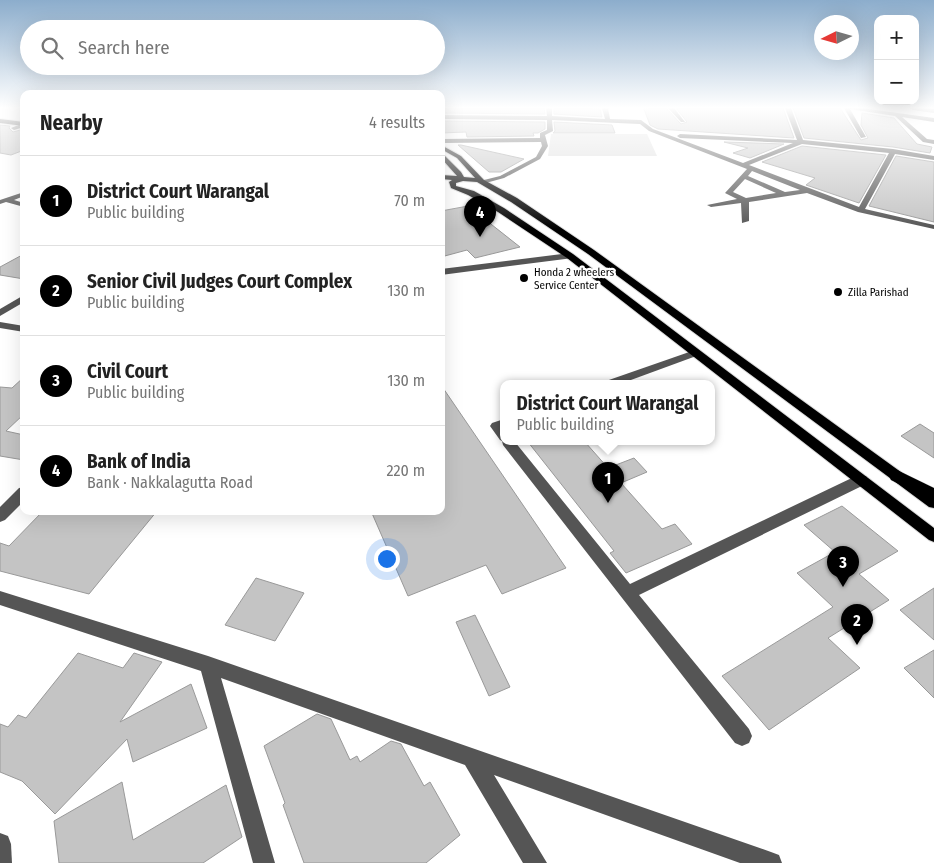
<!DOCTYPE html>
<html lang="en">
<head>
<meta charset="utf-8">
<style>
	:root { --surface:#fff; --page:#f2f2f2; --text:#222; --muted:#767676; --line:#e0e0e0; --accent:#000 }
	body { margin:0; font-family:"Fira Sans Condensed",sans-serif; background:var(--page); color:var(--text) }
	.controls { position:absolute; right:15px; top:15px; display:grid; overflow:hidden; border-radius:10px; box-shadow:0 5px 20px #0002 }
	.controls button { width:45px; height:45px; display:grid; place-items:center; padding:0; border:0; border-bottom:1px solid var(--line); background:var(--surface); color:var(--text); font:25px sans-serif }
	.compass { position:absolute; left:814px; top:15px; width:45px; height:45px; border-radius:50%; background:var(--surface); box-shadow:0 5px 20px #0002; rotate:265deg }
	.you { position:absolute; left:386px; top:558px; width:18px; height:18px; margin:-12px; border:4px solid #fff; border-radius:50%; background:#1a73e8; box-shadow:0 0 0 8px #1a73e833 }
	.badge { display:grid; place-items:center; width:32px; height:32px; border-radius:50%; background:var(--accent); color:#fff; font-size:16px; font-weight:700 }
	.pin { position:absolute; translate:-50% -41px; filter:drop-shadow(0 1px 2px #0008) }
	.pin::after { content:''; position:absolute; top:26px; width:18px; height:15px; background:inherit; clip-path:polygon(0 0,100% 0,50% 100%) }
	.popup { position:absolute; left:500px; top:380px; width:215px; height:65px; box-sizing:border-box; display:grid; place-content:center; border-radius:10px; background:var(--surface); filter:drop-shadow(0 1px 4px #0005); font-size:16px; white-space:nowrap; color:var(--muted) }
	.popup b { font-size:19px; color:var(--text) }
	.popup::after { content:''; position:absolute; left:50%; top:100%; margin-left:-10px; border:10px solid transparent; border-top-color:var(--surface) }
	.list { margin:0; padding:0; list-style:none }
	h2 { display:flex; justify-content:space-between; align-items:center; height:65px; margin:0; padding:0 20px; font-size:21px }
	h2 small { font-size:16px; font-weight:400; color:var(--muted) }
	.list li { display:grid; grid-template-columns:32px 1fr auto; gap:15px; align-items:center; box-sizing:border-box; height:90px; padding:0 20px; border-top:1px solid var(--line) }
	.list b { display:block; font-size:19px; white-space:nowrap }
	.list p { margin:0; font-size:16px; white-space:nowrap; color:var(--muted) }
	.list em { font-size:16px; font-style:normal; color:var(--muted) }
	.icon { flex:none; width:28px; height:28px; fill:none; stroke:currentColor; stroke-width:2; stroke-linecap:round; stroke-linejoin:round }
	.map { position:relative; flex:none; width:934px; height:863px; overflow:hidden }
	.search { position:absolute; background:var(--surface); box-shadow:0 5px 20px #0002; left:20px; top:20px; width:425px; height:55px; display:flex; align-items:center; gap:12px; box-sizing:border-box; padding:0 18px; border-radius:28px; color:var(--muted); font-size:19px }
	.panel { position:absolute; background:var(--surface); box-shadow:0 5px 20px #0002; left:20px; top:90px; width:425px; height:425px; border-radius:10px }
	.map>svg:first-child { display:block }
</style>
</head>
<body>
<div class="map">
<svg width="934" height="863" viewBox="0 0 934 863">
	<rect width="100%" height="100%" fill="#fff"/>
	<!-- green -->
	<path fill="#dcdcdc" d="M 551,134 L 647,134 L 657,156 L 548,156 Z"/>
	<!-- building -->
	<g fill="#c4c4c4" stroke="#999">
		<path d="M 441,108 L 544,108 L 545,114 L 441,113 Z"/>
		<path d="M 554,108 L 600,109 L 602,117 L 554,114 Z"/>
		<path d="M 649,108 L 666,108 L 681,124 L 687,122 L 676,108 L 783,108 L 794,138 L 658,129 L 650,125 L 644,109 L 651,109 Z"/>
		<path d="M 793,108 L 840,108 L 861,140 L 868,138 L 861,125 L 862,113 L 894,118 L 917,144 L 932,147 L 930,153 L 893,147 L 804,138 Z"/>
		<path d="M 441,121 L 545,122 L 545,129 L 538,133 L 533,133 L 534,136 L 467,137 L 466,132 L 441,133 Z"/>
		<path d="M 554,122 L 612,125 L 615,133 L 553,133 L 555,131 Z"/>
		<path d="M 0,125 L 10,126 L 9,128 L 13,132 L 24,129 L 24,150 L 11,155 L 0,153 Z"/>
		<path d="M 724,142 L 725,142 L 784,144 L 750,158 L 733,153 L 748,148 Z"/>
		<path d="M 458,145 L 461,145 L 524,159 L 501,172 L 489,172 Z"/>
		<path d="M 802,146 L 886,155 L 859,203 L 806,185 L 815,178 L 762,162 Z"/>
		<path d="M 896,156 L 934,162 L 934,222 L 869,206 Z"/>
		<path d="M 468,206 L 520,247 L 475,258 L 467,250 L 441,257 L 441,211 Z"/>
		<path d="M 24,254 L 24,279 L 0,275 L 0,267 Z"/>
		<path d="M 24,377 L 24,414 L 6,431 L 24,435 L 24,460 L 0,456 L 0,387 L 12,388 Z"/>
		<path d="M 441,385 L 566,568 L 502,594 L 486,565 L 408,596 L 371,511 L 441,511 Z"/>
		<path d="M 920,424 L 934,433 L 934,458 L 901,436 Z"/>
		<path d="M 528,442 L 585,442 L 608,468 L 634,458 L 647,472 L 621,483 L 662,529 L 675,524 L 692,544 L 626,573 L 610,553 L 614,551 Z"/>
		<path d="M 842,506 L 898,551 L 859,574 L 889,600 L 828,638 L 860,668 L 769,730 L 722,676 L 833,607 L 797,573 L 835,552 L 804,525 Z"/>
		<path d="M 43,511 L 157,511 L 89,594 L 0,571 L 0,543 L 9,546 Z"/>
		<path d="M 256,578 L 304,593 L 275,641 L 225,625 Z"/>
		<path d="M 934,588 L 934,640 L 900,610 Z"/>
		<path d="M 475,615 L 510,687 L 489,696 L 456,622 Z"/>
		<path d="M 934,650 L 934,698 L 904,668 Z"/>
		<path d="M 78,653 L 123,668 L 134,653 L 162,662 L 120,722 L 191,684 L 207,728 L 133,762 L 127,739 L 55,814 L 22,781 L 0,772 L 0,724 L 8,727 L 18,715 L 26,718 Z"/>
		<path d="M 317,714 L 331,719 L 350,760 L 357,756 L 360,762 L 391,741 L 401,744 L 424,786 L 430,782 L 460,835 L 426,863 L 304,863 L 283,805 L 285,803 L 264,746 Z"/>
		<path d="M 122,782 L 133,840 L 226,785 L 242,837 L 203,863 L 59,863 L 54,821 Z"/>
	</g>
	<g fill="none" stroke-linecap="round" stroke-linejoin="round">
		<defs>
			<g id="major">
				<path d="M 0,119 L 24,122 L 24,126 L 0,123 Z"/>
				<path d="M 441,145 L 461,156 L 484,180 L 517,198 L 594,250 L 934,496 L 934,508 L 929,507 L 588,254 L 511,202 L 477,182 L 463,181 L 456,183 L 456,186 L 474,191 L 504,208 L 573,254 L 934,528 L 934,542 L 929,540 L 567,258 L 498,212 L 468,195 L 451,188 L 449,182 L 452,180 L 441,179 L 441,175 L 457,176 L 441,158 L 441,152 L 461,172 L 464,177 L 475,178 L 457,158 L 441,149 Z"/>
			</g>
			<path id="highway" d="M 897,470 L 934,488 L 934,502 L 891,480 L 889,476 L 891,472 Z"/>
		</defs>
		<!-- major casing -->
		<use href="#major" stroke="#dbdbdb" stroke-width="2"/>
		<!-- highway casing -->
		<use href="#highway" stroke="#dbdbdb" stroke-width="1"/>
		<!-- minor -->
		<g fill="#555" fill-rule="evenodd">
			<path d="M 546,108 L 552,108 L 552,116 L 605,119 L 602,108 L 608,108 L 610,119 L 641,120 L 653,129 L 743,163 L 793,143 L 680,138 L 677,136 L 680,134 L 797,140 L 785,108 L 791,108 L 803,140 L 893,149 L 934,156 L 934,160 L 895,154 L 865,209 L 934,225 L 934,229 L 858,212 L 807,193 L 749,202 L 749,221 L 742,223 L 741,203 L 711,207 L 707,205 L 737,199 L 725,193 L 747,169 L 649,131 L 640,124 L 552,120 L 553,131 L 545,135 L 548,146 L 540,159 L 504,178 L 482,184 L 480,183 L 480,181 L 500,176 L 536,157 L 542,146 L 541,142 L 441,143 L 441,139 L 540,138 L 540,133 L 547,130 L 547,120 L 441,119 L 441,115 L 547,116 ZM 802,144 L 889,153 L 859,207 L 749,165 ZM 752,171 L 800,190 L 785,192 L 748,176 ZM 745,179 L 776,193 L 746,198 L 733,192 Z"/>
			<path d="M 668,108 L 674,108 L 685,122 L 681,122 Z"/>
			<path d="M 844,108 L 861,108 L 934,118 L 934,122 L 902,117 L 927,139 L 934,140 L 934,144 L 923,142 L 895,116 L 850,109 L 866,137 L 861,138 Z"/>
			<path d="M 910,108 L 934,109 L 934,113 L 913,110 Z"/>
			<path d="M 24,123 L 24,127 L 14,130 L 11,128 Z"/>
			<path d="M 24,192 L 24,196 L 14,200 L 24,203 L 24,207 L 6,202 L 0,204 L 0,200 Z"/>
			<path d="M 570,253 L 574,256 L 573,258 L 441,275 L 441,269 Z"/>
			<path d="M 24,295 L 24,302 L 0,316 L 0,309 Z"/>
			<path d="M 0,322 L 24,326 L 24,332 L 0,328 Z"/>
			<path d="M 695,350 L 699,351 L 700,353 L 699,355 L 620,384 L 604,384 L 606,381 Z"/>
			<path d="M 504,419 L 504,442 L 515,442 L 630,584 L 856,476 L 866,476 L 868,480 L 866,484 L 639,595 L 749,729 L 752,736 L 749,743 L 742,746 L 735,743 L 503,445 L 502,441 L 500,440 L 490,426 L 492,423 Z"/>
			<path d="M 24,487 L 24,501 L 5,520 L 0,522 L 0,507 L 19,488 Z"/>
			<path d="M 0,591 L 208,656 L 771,852 L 779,855 L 782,863 L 740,863 L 494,775 L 547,863 L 523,863 L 465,765 L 221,678 L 275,863 L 253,863 L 201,671 L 0,605 Z"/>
			<path d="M 0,833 L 8,836 L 11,844 L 12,863 L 0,863 Z"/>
		</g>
		<!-- major -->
		<use href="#major" fill="#000" fill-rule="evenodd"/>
		<!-- highway -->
		<use href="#highway" fill="#000" fill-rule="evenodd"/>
	</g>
	<!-- sky -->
	<linearGradient id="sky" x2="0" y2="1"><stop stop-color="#8cadcc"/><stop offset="0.47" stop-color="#fff"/><stop offset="1" stop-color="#fff" stop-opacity="0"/></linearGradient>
	<rect width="934" height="229" fill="url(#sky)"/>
	<!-- markers -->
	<g fill="#000" stroke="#fff" stroke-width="2">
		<circle cx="524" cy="278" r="5"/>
		<circle cx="838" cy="292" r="5"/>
	</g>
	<g text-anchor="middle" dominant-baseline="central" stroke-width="4.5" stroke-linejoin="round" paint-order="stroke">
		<!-- far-poi labels -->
		<g font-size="11" fill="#000" stroke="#fff" text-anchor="start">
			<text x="534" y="272">Honda 2 wheelers<tspan x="534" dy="13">Service Center</tspan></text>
			<text x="848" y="292">Zilla Parishad</text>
		</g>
	</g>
</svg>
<div class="controls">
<button>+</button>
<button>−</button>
</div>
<svg class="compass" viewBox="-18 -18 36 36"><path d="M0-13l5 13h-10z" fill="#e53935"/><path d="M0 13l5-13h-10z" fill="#767676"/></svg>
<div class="you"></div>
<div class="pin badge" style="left:608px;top:503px">1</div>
<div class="popup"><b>District Court Warangal</b>Public building</div>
<div class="pin badge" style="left:857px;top:645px">2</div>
<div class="pin badge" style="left:843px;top:587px">3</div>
<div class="pin badge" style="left:480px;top:237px">4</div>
<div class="search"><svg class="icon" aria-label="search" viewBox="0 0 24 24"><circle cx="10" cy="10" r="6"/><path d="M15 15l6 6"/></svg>Search here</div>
<section class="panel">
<h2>Nearby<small>4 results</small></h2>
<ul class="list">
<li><span class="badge">1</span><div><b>District Court Warangal</b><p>Public building</p></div><em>70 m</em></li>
<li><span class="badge">2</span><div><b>Senior Civil Judges Court Complex</b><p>Public building</p></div><em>130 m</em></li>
<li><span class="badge">3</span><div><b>Civil Court</b><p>Public building</p></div><em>130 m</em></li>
<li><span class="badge">4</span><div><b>Bank of India</b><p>Bank · Nakkalagutta Road</p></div><em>220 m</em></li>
</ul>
</section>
</div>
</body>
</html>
